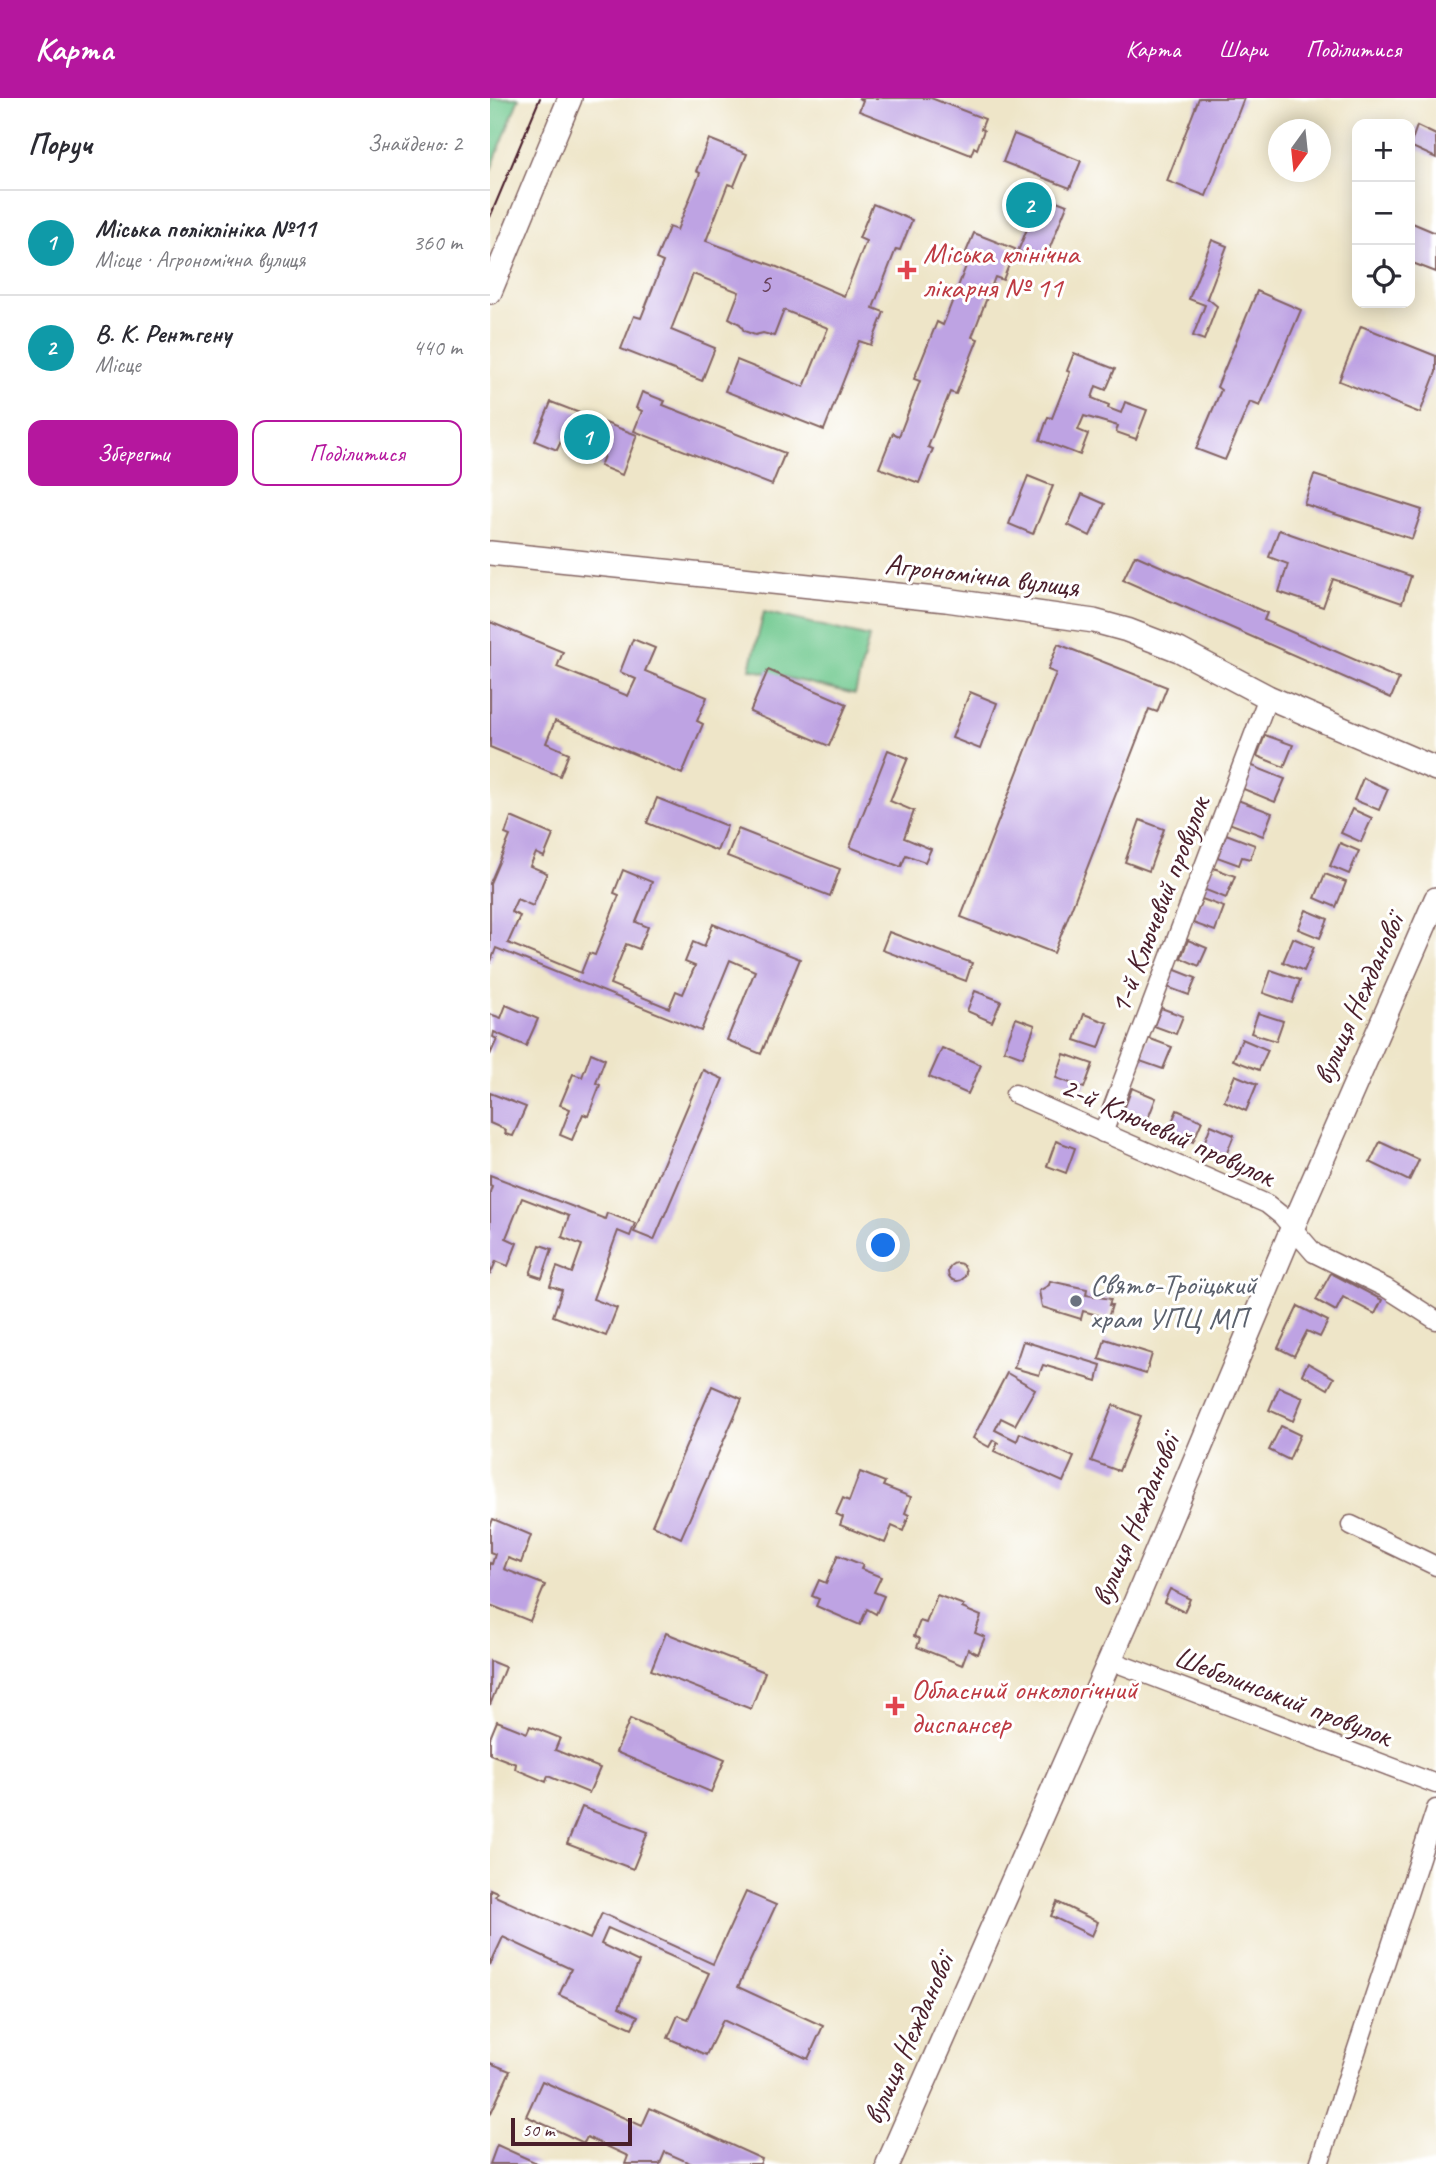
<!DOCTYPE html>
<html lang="uk">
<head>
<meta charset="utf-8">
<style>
	:root { --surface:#fff; --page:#f2f2f3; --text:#2b2b33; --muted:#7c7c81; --line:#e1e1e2; --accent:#b5179e }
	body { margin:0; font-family:Caveat,sans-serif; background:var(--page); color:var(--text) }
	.controls { position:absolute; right:21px; top:21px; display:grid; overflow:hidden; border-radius:14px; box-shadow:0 4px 18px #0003 }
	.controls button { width:63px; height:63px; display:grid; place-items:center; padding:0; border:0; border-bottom:2px solid var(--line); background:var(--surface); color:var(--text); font:35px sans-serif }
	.compass { position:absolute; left:778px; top:21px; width:63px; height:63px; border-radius:50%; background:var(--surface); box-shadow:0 4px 18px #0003; rotate:195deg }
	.scale { position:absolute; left:21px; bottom:18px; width:121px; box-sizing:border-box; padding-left:7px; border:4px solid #4a1f2b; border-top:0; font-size:19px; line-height:24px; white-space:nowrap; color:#4a1f2b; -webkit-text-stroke:5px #fff; paint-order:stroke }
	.you { position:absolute; left:394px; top:1148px; width:24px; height:24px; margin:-18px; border:5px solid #fff; border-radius:50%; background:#1a73e8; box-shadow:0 0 0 10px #1a73e833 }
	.badge { display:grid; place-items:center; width:46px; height:46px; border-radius:50%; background:var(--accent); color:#fff; font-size:23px; font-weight:700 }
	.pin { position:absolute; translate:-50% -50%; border:4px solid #fff; box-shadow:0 2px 7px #0006 }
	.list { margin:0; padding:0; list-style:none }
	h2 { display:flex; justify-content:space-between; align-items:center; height:91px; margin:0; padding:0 28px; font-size:30px }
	h2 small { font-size:23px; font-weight:400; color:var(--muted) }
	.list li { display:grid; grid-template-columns:46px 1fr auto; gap:21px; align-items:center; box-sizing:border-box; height:105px; padding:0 28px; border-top:2px solid var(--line) }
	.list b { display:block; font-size:26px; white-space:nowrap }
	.list p { margin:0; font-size:23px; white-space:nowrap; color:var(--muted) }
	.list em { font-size:23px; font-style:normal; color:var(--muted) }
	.actions { display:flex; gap:14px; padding:21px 28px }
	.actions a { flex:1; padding:16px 0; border:2px solid var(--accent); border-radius:14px; text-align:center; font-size:24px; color:var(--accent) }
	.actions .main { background:var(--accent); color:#fff }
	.icon { flex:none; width:38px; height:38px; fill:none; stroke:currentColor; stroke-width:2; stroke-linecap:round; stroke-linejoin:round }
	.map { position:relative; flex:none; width:946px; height:2066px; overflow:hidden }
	header { display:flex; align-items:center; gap:42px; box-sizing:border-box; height:98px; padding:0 35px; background:var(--accent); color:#fff }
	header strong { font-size:33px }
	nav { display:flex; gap:38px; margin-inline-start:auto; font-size:24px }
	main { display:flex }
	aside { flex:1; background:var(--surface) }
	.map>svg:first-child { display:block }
</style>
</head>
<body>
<header>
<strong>Карта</strong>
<nav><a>Карта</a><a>Шари</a><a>Поділитися</a></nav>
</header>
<main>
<aside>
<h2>Поруч<small>Знайдено: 2</small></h2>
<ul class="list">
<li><span class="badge" style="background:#0f9aa8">1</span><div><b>Міська поліклініка №11</b><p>Місце · Агрономічна вулиця</p></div><em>360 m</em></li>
<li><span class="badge" style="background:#0f9aa8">2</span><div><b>В. К. Рентгену</b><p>Місце</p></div><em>440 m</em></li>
</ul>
<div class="actions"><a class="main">Зберегти</a><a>Поділитися</a></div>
</aside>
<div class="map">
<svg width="946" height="2066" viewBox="0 0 946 2066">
	<rect width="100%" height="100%" fill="#fff"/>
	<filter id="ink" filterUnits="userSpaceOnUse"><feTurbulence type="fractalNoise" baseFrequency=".0143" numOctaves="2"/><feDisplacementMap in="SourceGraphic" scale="14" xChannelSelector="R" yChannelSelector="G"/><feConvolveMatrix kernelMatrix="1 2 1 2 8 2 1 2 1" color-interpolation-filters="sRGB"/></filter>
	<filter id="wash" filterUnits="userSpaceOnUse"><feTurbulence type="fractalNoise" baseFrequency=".00686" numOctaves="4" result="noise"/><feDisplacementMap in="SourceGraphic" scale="28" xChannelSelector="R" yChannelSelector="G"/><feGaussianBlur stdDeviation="1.57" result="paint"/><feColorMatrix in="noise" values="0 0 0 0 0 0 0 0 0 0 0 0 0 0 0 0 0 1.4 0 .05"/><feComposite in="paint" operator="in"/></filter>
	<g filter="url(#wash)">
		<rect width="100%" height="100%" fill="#eee5c8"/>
		<!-- green -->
		<g fill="#71c990" stroke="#5e745e" stroke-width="2">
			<path d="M 0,0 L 29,0 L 0,74 Z"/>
			<path d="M 274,514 L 379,539 L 365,596 L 260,571 Z"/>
		</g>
		<g id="blocks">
			<!-- building -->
			<g fill="#bea3e3">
				<path d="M 368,0 L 441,0 L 495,21 L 491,31 L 494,32 L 487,51 L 484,49 L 481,57 L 369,13 L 373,2 Z"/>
				<path d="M 709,0 L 754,0 L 716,98 L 677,83 Z"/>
				<path d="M 927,28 L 946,37 L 946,60 L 920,48 Z"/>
				<path d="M 524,36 L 591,63 L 580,90 L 513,64 Z"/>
				<path d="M 219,41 L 257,56 L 244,88 L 238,86 L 216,143 L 287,169 L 354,198 L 376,143 L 369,140 L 383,106 L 422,122 L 410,152 L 406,151 L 383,210 L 394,214 L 381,247 L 369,243 L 334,332 L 235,293 L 247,262 L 314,289 L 338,230 L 294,212 L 284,238 L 273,235 L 265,237 L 254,233 L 250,226 L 239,220 L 249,194 L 203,176 L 181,232 L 225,250 L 212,283 L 131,251 L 144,218 L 151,220 L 173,164 L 166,161 L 179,129 L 187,132 L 210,75 L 206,73 Z"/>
				<path d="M 551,97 L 577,107 L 554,164 L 528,153 Z"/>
				<path d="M 920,124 L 946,135 L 946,174 L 920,164 Z"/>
				<path d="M 484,135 L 525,151 L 513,182 L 505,179 L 482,239 L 488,241 L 466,296 L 460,294 L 438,349 L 443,351 L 429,385 L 389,370 L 403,335 L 409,338 L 430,283 L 424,281 L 447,224 L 453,227 L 476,168 L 471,166 Z"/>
				<path d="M 722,142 L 737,148 L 717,200 L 727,208 L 714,242 L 703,238 L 715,207 L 699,201 Z"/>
				<path d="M 767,193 L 811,212 L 770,308 L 760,304 L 735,362 L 706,351 L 731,292 L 727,289 Z"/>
				<path d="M 871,228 L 946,258 L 946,274 L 930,315 L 849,283 Z"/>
				<path d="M 584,255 L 625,271 L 616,292 L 606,288 L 602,300 L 619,307 L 618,310 L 631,315 L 635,304 L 657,312 L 646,341 L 626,334 L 628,328 L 594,318 L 588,332 L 598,336 L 590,357 L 550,342 L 558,319 L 562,320 L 580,274 L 577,273 Z"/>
				<path d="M 152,294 L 175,303 L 173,307 L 295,355 L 282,387 L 144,333 L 152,313 L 146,310 Z"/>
				<path d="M 61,304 L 147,337 L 132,377 L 110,368 L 114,358 L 72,341 L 67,352 L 45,343 Z"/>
				<path d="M 824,377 L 932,412 L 922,441 L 814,406 Z"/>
				<path d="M 538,378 L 563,388 L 543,436 L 519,426 Z"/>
				<path d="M 592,396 L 615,406 L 600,438 L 578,427 Z"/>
				<path d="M 789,432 L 921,478 L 912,505 L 843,481 L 833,509 L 789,494 L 798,466 L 779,459 Z"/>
				<path d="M 645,457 L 777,515 L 774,522 L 909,581 L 901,600 L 633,482 Z"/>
				<path d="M 0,524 L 73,554 L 67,569 L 138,598 L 146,581 L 130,574 L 143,541 L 165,550 L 155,573 L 217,599 L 207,623 L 213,626 L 192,676 L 65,623 L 56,645 L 79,655 L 70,678 L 0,649 Z"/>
				<path d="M 568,546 L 677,589 L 667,614 L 659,611 L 564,855 L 471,819 L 566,575 L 558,572 Z"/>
				<path d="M 278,572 L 357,606 L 339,648 L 260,614 Z"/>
				<path d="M 480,594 L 507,605 L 490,651 L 462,640 Z"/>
				<path d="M 775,637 L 803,647 L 794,669 L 767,658 Z"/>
				<path d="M 398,652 L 418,660 L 400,703 L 424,713 L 414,740 L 441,751 L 435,764 L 416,757 L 411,769 L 360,749 Z"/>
				<path d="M 760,667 L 795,681 L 785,704 L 751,690 Z"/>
				<path d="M 873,680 L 898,691 L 889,712 L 864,702 Z"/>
				<path d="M 167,700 L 237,728 L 227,753 L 157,725 Z"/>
				<path d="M 745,701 L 782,715 L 773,738 L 736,724 Z"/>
				<path d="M 862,711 L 882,720 L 871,744 L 851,735 Z"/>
				<path d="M 21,719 L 63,737 L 54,759 L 46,755 L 40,768 L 57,775 L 43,808 L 27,801 L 21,814 L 30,818 L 18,845 L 91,875 L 99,855 L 105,857 L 129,797 L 124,795 L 133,772 L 162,784 L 146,824 L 158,829 L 149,851 L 136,846 L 120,886 L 179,910 L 186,893 L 193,896 L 205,868 L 195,864 L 203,844 L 214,849 L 223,826 L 310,861 L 271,956 L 237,942 L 265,873 L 240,862 L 211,933 L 6,850 L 0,866 L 0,785 L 20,738 L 15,736 Z"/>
				<path d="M 650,722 L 674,731 L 659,773 L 635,764 Z"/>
				<path d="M 248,731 L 350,771 L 340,798 L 237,758 Z"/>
				<path d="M 736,736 L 765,747 L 760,761 L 752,759 L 749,767 L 727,759 Z"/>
				<path d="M 850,745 L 869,753 L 859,776 L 840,768 Z"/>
				<path d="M 721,769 L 745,778 L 736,800 L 713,791 Z"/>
				<path d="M 835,776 L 856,784 L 846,809 L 825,800 Z"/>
				<path d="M 712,801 L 734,809 L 725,833 L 703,825 Z"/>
				<path d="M 816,812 L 838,821 L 830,840 L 808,831 Z"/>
				<path d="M 399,834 L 482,865 L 476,883 L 392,852 Z"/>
				<path d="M 803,840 L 824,849 L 814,873 L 793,864 Z"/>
				<path d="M 698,842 L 717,850 L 709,868 L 691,860 Z"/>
				<path d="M 683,871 L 706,880 L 699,897 L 677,889 Z"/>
				<path d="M 781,872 L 810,882 L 802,905 L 773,895 Z"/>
				<path d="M 485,893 L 511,903 L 502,924 L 477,913 Z"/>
				<path d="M 16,907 L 48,921 L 36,948 L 4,934 L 3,939 L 7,941 L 0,957 L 0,916 L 11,920 Z"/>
				<path d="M 671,910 L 693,918 L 686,936 L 664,928 Z"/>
				<path d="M 768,915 L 793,923 L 786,943 L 761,935 Z"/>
				<path d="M 594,916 L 618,925 L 609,950 L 585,942 Z"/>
				<path d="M 526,920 L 545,927 L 533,959 L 514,952 Z"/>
				<path d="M 658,940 L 682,949 L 673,971 L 650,963 Z"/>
				<path d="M 752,941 L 778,952 L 769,972 L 743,962 Z"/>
				<path d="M 452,950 L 491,967 L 478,996 L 439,979 Z"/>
				<path d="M 101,955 L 115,961 L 106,985 L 110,987 L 98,1018 L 93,1016 L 82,1042 L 70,1037 L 80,1011 L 70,1007 L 83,976 L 92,979 Z"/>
				<path d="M 574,956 L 603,966 L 594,990 L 566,980 Z"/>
				<path d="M 213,972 L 233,981 L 164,1142 L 144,1134 Z"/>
				<path d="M 745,977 L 767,986 L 756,1013 L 734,1003 Z"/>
				<path d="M 642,990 L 666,1000 L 657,1023 L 633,1014 Z"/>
				<path d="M 0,995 L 36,1009 L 23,1038 L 15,1036 L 16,1032 L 0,1025 Z"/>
				<path d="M 687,1012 L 712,1023 L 703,1044 L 678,1033 Z"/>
				<path d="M 721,1027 L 744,1037 L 736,1057 L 713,1048 Z"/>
				<path d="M 566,1043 L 585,1050 L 576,1075 L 557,1068 Z"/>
				<path d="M 890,1044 L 929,1062 L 919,1083 L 880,1064 Z"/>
				<path d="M 0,1077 L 115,1121 L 117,1115 L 145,1125 L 140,1138 L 128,1133 L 103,1201 L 127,1210 L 116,1238 L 63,1218 L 72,1192 L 60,1188 L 67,1169 L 82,1175 L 92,1147 L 72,1139 L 79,1118 L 32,1100 L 16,1140 L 27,1145 L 18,1168 L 6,1163 L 0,1177 L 0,1094 L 2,1088 L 0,1087 Z"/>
				<path d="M 50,1147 L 62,1151 L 52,1180 L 40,1176 Z"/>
				<circle cx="467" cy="1174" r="9"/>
				<path d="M 841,1175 L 892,1202 L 885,1216 L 853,1199 L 846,1213 L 826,1202 Z"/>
				<path d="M 560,1183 L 597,1191 L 596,1197 L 621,1201 L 619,1207 L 622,1207 L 618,1220 L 593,1213 L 591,1221 L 552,1209 L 549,1193 L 559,1187 Z"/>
				<path d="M 808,1208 L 838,1223 L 830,1239 L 817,1233 L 804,1258 L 788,1250 Z"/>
				<path d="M 615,1241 L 662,1256 L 656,1276 L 609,1261 Z"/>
				<path d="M 533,1243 L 611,1267 L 607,1283 L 553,1267 L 549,1277 L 524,1270 Z"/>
				<path d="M 818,1265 L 844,1280 L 838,1291 L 812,1276 Z"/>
				<path d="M 517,1275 L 545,1291 L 525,1327 L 511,1320 L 505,1332 L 527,1343 L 530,1335 L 584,1359 L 573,1384 L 504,1353 L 508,1345 L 503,1342 L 499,1349 L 483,1340 Z"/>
				<path d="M 222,1288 L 252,1301 L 191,1440 L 162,1427 Z"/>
				<path d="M 789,1289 L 813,1299 L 803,1323 L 779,1312 Z"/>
				<path d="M 623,1307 L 651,1318 L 629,1373 L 601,1363 Z"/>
				<path d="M 791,1328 L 810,1337 L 799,1362 L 779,1352 Z"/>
				<path d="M 370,1374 L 395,1384 L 393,1388 L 421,1399 L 415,1415 L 419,1417 L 413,1433 L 402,1428 L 395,1445 L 350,1427 L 353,1419 L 346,1416 L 353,1400 L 359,1403 Z"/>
				<path d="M 3,1421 L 41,1437 L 31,1465 L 18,1460 L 14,1471 L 55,1487 L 40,1523 L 0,1507 L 0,1465 L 2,1466 L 5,1456 L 0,1454 L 0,1429 Z"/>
				<path d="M 348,1457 L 373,1467 L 371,1471 L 391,1479 L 384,1494 L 394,1498 L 386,1516 L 377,1511 L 370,1527 L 326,1508 L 329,1501 L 322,1498 L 329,1482 L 336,1485 Z"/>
				<path d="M 680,1491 L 700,1501 L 694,1514 L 674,1504 Z"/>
				<path d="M 447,1497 L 474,1507 L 472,1510 L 491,1518 L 485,1535 L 495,1539 L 488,1556 L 478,1551 L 472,1567 L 427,1549 L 430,1541 L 424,1538 L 430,1523 L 436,1525 Z"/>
				<path d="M 176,1535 L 275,1574 L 261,1611 L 161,1572 Z"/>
				<path d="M 0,1563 L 15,1569 L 0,1607 Z"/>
				<path d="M 140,1621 L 235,1661 L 221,1694 L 126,1654 Z"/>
				<path d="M 7,1623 L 37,1635 L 40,1628 L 70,1640 L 65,1652 L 110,1670 L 99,1695 L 58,1678 L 56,1684 L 25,1671 L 26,1666 L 0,1656 L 0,1640 Z"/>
				<path d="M 92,1709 L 158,1734 L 143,1771 L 77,1746 Z"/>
				<path d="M 0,1791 L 7,1794 L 5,1798 L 100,1841 L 112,1815 L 223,1866 L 256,1794 L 286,1807 L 248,1889 L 333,1928 L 318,1961 L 233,1922 L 216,1957 L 178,1940 L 188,1917 L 198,1921 L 219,1875 L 118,1830 L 111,1846 L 149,1864 L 129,1909 L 148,1918 L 142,1930 L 69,1897 L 81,1871 L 13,1839 L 0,1867 Z"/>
				<path d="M 567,1804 L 608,1824 L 602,1838 L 561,1818 Z"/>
				<path d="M 0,1965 L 20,1973 L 0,2017 Z"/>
				<path d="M 52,1983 L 152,2028 L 160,2010 L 272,2061 L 270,2066 L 202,2066 L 175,2054 L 170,2066 L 135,2066 L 138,2058 L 97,2039 L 94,2045 L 36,2018 Z"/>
				<path d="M 7,2047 L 49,2066 L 0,2066 Z"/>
			</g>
		</g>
	</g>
	<g filter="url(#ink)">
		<use href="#blocks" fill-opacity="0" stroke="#836462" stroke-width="2"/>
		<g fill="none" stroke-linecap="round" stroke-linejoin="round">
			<defs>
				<g id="street">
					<path d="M 525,996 L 777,1106 L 792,1118 L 824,1155 L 896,1190 L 946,1222"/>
					<path d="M 613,1035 L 778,599"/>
					<path d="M 861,1427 L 946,1468"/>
					<path d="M 619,1562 L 946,1686"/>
					<path d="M 829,2066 L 946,1711"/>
				</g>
				<g id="secondary">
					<path d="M 0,194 L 80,0"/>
					<path d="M 0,455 L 456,502 L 604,523 L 637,532 L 689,552 L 778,599 L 946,671"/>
					<path d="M 398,2066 L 645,1505 L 802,1131 L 946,801"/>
				</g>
			</defs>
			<!-- street casing -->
			<use href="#street" stroke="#836462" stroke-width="21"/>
			<!-- secondary casing -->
			<use href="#secondary" stroke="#836462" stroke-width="26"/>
			<!-- street -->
			<use href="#street" stroke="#fff" stroke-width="18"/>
			<!-- secondary -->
			<use href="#secondary" stroke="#fff" stroke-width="23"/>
			<!-- tram -->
			<path stroke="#4a1f2b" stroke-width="2" d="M 0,119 L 50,0"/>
		</g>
	</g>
	<!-- markers -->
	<g fill="#e0444e" stroke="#fff" stroke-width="2.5">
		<path d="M413.5 161.5h7v7h7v7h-7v7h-7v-7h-7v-7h7z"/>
		<path d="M401.5 1597.5h7v7h7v7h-7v7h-7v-7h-7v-7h7z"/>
	</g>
	<circle fill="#6b7280" stroke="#fff" stroke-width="2.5" cx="586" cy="1203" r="7"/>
	<g text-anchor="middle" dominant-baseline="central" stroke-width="6" stroke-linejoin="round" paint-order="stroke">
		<!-- number labels -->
		<g font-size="26" fill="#674059">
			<text x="275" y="185">5</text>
		</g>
		<!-- health labels -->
		<g font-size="30" fill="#be3a42" stroke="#fff" text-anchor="start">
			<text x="433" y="155">Міська клінічна<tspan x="433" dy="34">лікарня № 11</tspan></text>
			<text x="421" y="1591">Обласний онкологічний<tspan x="421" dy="34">диспансер</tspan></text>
		</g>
		<!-- street labels -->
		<g font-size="30" fill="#4a1f2b" stroke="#fff">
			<text transform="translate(492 477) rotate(7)">Агрономічна вулиця</text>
			<text transform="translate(669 807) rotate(-69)">1-й Ключевий провулок</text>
			<text transform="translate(868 901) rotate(-66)">вулиця Нежданової</text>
			<text transform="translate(678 1033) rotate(24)">2-й Ключевий провулок</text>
			<text transform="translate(645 1422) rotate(-67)">вулиця Нежданової</text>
			<text transform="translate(793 1598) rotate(21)">Шебелинський провулок</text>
			<text transform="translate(418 1941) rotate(-66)">вулиця Нежданової</text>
		</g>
		<!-- worship labels -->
		<g font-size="30" fill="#5b616d" stroke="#fff" text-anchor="start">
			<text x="600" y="1186">Свято-Троїцький<tspan x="600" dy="34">храм УПЦ МП</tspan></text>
		</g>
	</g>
</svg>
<div class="controls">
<button>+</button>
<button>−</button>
<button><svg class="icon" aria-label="locate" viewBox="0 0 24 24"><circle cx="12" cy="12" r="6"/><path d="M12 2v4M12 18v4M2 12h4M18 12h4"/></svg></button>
</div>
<svg class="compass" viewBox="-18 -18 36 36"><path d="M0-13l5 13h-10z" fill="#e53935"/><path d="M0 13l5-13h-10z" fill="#7c7c81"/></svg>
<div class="scale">50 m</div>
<div class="you"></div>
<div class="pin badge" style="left:97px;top:339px;background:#0f9aa8">1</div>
<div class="pin badge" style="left:539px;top:107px;background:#0f9aa8">2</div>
</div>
</main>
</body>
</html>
